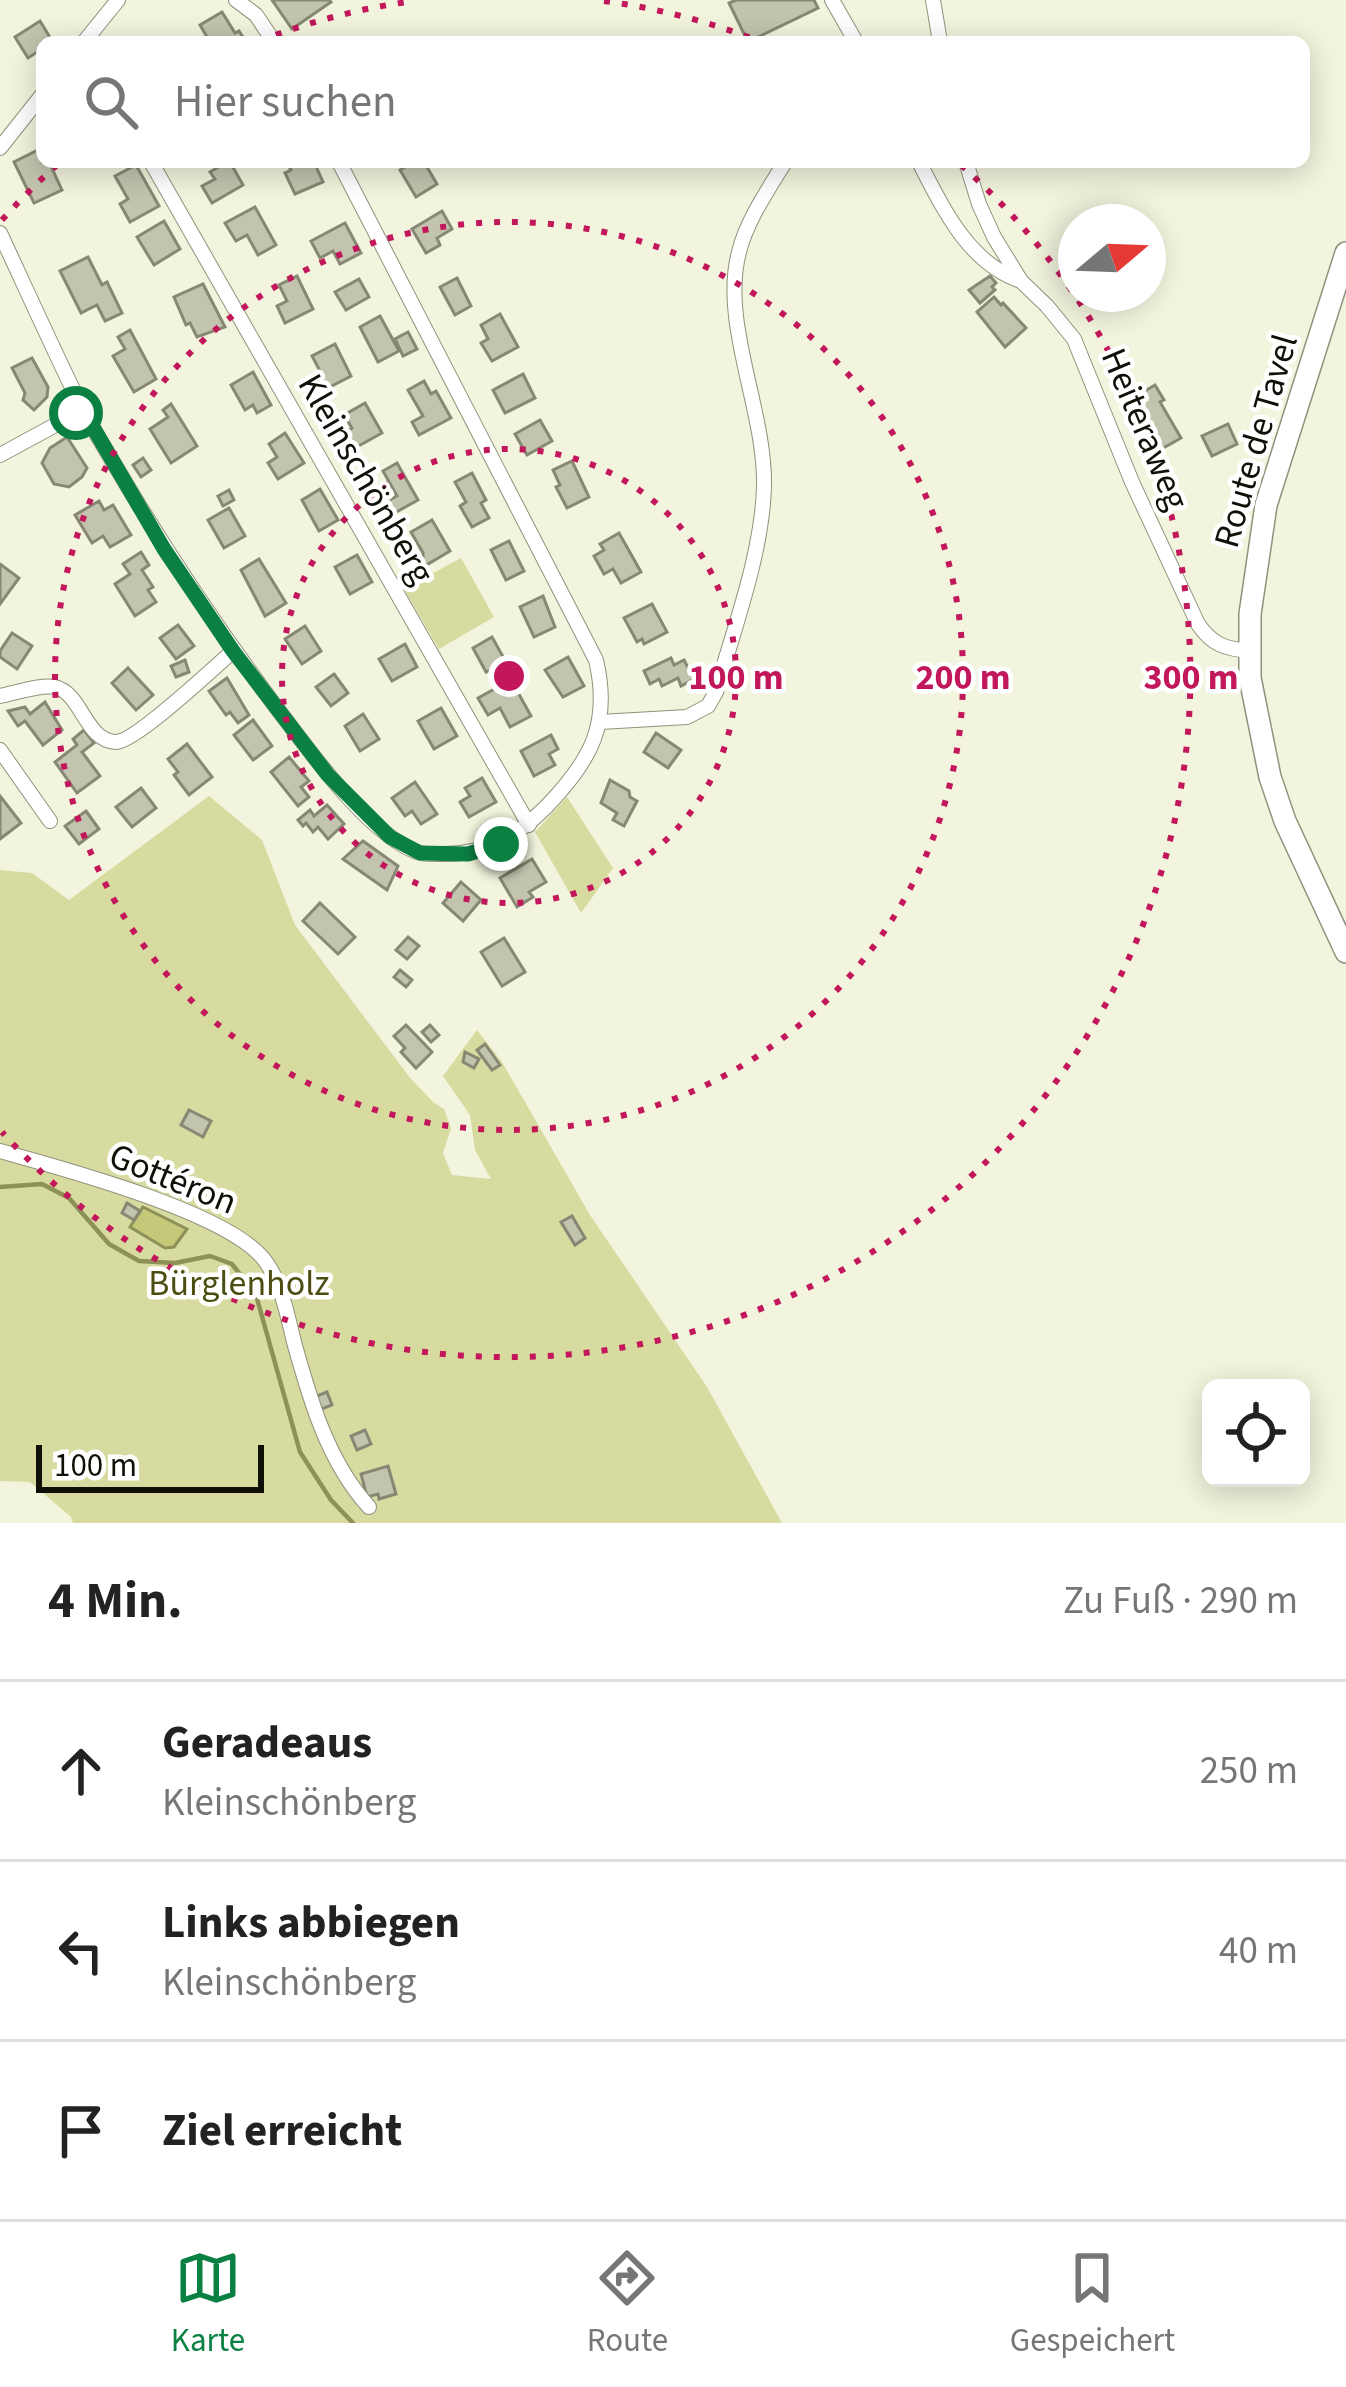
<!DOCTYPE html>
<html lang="de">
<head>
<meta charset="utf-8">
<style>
	:root { --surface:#fff; --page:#f6f6f6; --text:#222; --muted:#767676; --line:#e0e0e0; --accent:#0b8043 }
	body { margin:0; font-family:"Source Sans 3",sans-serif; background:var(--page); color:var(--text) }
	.controls { position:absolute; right:36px; bottom:36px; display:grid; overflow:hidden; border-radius:18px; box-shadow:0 6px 30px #0003 }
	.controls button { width:108px; height:108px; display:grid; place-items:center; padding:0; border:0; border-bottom:3px solid var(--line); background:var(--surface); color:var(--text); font:60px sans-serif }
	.compass { position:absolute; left:1058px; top:204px; width:108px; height:108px; border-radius:50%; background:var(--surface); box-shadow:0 6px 30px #0003; rotate:71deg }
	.scale { position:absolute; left:36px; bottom:30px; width:228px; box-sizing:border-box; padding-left:12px; border:6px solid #0f1008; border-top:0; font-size:33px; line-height:42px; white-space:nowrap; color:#0f1008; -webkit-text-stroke:9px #fff; paint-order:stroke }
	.stop { position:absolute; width:36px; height:36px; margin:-27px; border:9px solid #0b8043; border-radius:50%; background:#fff }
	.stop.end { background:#0b8043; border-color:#fff; box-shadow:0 3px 12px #0008 }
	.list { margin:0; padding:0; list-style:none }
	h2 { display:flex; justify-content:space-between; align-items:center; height:156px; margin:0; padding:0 48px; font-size:51px }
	h2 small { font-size:39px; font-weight:400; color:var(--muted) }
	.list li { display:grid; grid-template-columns:78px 1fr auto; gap:36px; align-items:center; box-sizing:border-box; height:180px; padding:0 48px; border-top:3px solid var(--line) }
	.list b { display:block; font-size:45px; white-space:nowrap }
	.list p { margin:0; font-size:39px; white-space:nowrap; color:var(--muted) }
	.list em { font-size:39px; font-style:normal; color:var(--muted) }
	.icon { flex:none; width:66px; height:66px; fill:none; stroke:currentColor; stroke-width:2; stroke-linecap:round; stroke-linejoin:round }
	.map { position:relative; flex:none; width:1346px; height:1523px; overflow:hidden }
	.search { position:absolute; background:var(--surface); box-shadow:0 6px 30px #0003; left:36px; right:36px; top:36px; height:132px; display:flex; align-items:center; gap:30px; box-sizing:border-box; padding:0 42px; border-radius:18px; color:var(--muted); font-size:45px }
	.sheet { height:696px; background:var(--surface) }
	nav { display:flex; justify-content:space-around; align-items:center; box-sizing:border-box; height:168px; border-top:3px solid var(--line); background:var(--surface); font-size:33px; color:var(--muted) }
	nav a { display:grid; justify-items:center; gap:6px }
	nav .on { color:var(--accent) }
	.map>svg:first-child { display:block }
</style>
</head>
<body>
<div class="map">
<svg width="1346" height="1523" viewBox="0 0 1346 1523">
	<rect width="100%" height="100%" fill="#f2f4dd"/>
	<!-- green -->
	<g fill="#d8db9f">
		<path d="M 461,558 L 494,617 L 439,649 L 404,589 Z"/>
		<path d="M 209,796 L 262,840 L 295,925 L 411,1079 L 434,1103 L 444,1109 L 451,1128 L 443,1153 L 452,1175 L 491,1179 L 475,1150 L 470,1115 L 443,1076 L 477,1030 L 502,1062 L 590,1215 L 707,1387 L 782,1523 L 73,1523 L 71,1517 L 30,1482 L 0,1481 L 0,870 L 32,873 L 69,900 Z"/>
		<path d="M 567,797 L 613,868 L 581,913 L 535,832 Z"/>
	</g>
	<!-- water -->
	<path fill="#c4c879" stroke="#8e9157" stroke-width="3" d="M 143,1207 L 187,1229 L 174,1247 L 165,1248 L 130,1227 Z"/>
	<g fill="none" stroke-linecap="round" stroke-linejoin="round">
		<!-- stream -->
		<path stroke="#8e9157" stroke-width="4.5" d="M 0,1187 L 42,1184 L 69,1198 L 109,1244 L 139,1261 L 175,1263 L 210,1256 L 232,1264 L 256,1295 L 300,1452 L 331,1500 L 353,1523"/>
	</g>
	<!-- building -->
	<g fill="#c2c4ae" stroke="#878873" stroke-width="3">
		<path d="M 272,0 L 329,0 L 331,2 L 292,29 Z"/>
		<path d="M 736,0 L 814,0 L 818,8 L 748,42 L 729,3 Z"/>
		<path d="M 222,12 L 235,33 L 239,31 L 246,42 L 210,42 L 200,25 Z"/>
		<path d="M 40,21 L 51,39 L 42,42 L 42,49 L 28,58 L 15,37 Z"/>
		<path d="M 42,148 L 42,162 L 49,162 L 62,190 L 34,203 L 14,162 Z"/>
		<path d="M 227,162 L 230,162 L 243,185 L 212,203 L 202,186 L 215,179 L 210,172 Z"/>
		<path d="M 287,162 L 314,162 L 323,182 L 295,194 L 285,173 L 291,170 Z"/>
		<path d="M 414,162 L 424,162 L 437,184 L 416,197 L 400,170 Z"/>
		<path d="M 136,165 L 159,206 L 130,222 L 120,204 L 128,199 L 115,176 Z"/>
		<path d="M 255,207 L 276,245 L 258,255 L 247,235 L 236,241 L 225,223 Z"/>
		<path d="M 442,211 L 452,229 L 437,238 L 440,245 L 426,253 L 412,229 Z"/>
		<path d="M 164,221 L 180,249 L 154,265 L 137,237 Z"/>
		<path d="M 345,223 L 361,253 L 340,264 L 333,251 L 320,258 L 311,241 Z"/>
		<path d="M 88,257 L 102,285 L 107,282 L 122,313 L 105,321 L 97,305 L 81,313 L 60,271 Z"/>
		<path d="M 297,276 L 313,309 L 285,323 L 277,306 L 287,301 L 279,285 Z"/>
		<path d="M 990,276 L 996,283 L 992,287 L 995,290 L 980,303 L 969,290 Z"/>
		<path d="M 457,278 L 471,306 L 455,315 L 440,287 Z"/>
		<path d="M 359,279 L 369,297 L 346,310 L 335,292 Z"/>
		<path d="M 203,284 L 225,327 L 197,337 L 190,323 L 186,325 L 174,297 Z"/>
		<path d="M 994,297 L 1001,305 L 1003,303 L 1026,328 L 1005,347 L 977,312 Z"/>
		<path d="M 500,314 L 518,347 L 492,361 L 481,343 L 488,339 L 481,325 Z"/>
		<path d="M 380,316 L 399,351 L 378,362 L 360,327 Z"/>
		<path d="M 130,330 L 156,379 L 134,392 L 113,356 L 125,349 L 118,337 Z"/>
		<path d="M 408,332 L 417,349 L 403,356 L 395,339 Z"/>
		<path d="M 335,344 L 351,376 L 324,390 L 316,373 L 320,371 L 312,356 Z"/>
		<path d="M 32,358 L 48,387 L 47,397 L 34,410 L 23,400 L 25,393 L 12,368 Z"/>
		<path d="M 253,372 L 271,405 L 257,413 L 253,405 L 245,410 L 231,385 Z"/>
		<path d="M 523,374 L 535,398 L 505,413 L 493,390 Z"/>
		<path d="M 424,381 L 431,394 L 436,391 L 451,418 L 419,435 L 412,422 L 423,416 L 408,390 Z"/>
		<path d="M 1155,385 L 1164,400 L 1160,402 L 1181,438 L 1158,451 L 1128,401 Z"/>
		<path d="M 365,403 L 382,433 L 353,449 L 344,433 L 352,428 L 344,415 Z"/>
		<path d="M 171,404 L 197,446 L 171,463 L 150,429 L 168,417 L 163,410 Z"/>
		<path d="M 540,420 L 552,441 L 527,455 L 515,434 Z"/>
		<path d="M 1228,424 L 1237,444 L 1212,456 L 1202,436 Z"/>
		<path d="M 285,433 L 304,463 L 278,479 L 268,463 L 277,457 L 269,444 Z"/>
		<path d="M 67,437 L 87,468 L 82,477 L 69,487 L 54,484 L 42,463 L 50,448 Z"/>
		<path d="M 143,458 L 151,470 L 141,477 L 133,465 Z"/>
		<path d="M 572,461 L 589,497 L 567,508 L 556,487 L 560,485 L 553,470 Z"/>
		<path d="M 397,463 L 418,500 L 391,515 L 384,503 L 397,496 L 383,471 Z"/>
		<path d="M 472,473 L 486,500 L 481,503 L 489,518 L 472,527 L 460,506 L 466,502 L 455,482 Z"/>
		<path d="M 320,489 L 338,520 L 319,531 L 302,500 Z"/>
		<path d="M 229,490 L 234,500 L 223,506 L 218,496 Z"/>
		<path d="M 99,501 L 104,510 L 113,505 L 131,535 L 110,547 L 103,536 L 92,543 L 75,515 Z"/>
		<path d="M 229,508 L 245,536 L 224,548 L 208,520 Z"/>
		<path d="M 432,520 L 450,551 L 423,567 L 423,553 L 411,532 Z"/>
		<path d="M 619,533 L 641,572 L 621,583 L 613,569 L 604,574 L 594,556 L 604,550 L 600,544 Z"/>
		<path d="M 509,541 L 524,571 L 506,580 L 491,550 Z"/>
		<path d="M 141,552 L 149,565 L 142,570 L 153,587 L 148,590 L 156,602 L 135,616 L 115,584 L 130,574 L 123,564 Z"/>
		<path d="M 357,555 L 372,582 L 350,594 L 335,567 Z"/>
		<path d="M 259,559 L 286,603 L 265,616 L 241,570 Z"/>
		<path d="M 0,564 L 19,578 L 0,604 Z"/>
		<path d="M 543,596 L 555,627 L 534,637 L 520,607 Z"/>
		<path d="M 652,604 L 667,632 L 644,644 L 642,639 L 637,642 L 624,618 Z"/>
		<path d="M 178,625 L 194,646 L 176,659 L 160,638 Z"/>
		<path d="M 305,626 L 321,651 L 302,664 L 285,639 Z"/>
		<path d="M 12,633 L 32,646 L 17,669 L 0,657 L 0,651 Z"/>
		<path d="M 492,637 L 506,662 L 486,672 L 473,648 Z"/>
		<path d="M 405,644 L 417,667 L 392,681 L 379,659 Z"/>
		<path d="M 568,657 L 584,686 L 563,697 L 545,670 Z"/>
		<path d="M 671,658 L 674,665 L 684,660 L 694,679 L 681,686 L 678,678 L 662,686 L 659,679 L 650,684 L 644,671 Z"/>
		<path d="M 185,660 L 189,672 L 176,677 L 171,666 Z"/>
		<path d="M 128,668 L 153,695 L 136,710 L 112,683 Z"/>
		<path d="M 334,674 L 348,693 L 331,706 L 316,687 Z"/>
		<path d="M 227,678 L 249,715 L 238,723 L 230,712 L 226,715 L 209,691 Z"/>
		<path d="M 511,680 L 531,716 L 510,727 L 500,708 L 488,715 L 478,698 Z"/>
		<path d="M 45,702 L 62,730 L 43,745 L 25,721 L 18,726 L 8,711 L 25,707 L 30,714 Z"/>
		<path d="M 441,708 L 457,736 L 434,749 L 418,721 Z"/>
		<path d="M 363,714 L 379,739 L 360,751 L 345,726 Z"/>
		<path d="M 253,720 L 272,746 L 253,760 L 234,735 Z"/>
		<path d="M 84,730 L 94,743 L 82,752 L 100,776 L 77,793 L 55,762 L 77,745 L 73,739 Z"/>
		<path d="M 656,733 L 681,750 L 668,768 L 644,752 Z"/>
		<path d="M 551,735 L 558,749 L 549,754 L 555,765 L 534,776 L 521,751 Z"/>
		<path d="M 187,744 L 212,777 L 189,795 L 174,775 L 178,772 L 168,759 Z"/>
		<path d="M 289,757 L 309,781 L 301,787 L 309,797 L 298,806 L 271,772 Z"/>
		<path d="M 482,778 L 496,802 L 469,817 L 460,802 L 470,796 L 465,788 Z"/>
		<path d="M 610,780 L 629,791 L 630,797 L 637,801 L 624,826 L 613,820 L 617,813 L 601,803 Z"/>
		<path d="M 415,782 L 437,814 L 421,824 L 412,811 L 405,816 L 392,798 Z"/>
		<path d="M 141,788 L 156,808 L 132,827 L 116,807 Z"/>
		<path d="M 0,796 L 21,823 L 0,839 Z"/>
		<path d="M 327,805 L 344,824 L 328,839 L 318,827 L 313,832 L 306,823 L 303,826 L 298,820 L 310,810 L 314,816 Z"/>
		<path d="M 86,811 L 99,829 L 79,844 L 65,826 Z"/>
		<path d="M 363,841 L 398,866 L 387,890 L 343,859 Z"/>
		<path d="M 532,859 L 546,882 L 529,892 L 533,897 L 517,907 L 500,878 Z"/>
		<path d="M 461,882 L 481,900 L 463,921 L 443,903 Z"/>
		<path d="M 320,903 L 355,937 L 338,954 L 303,921 Z"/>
		<path d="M 408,937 L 419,946 L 407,959 L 396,950 Z"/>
		<path d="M 504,938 L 525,972 L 502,986 L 481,952 Z"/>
		<path d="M 400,970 L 412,980 L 406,987 L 394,977 Z"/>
		<path d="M 406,1025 L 432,1052 L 416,1068 L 401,1052 L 405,1048 L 394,1036 Z"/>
		<path d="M 430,1025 L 439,1035 L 431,1042 L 422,1032 Z"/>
		<path d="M 485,1044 L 500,1065 L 492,1070 L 477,1050 Z"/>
		<path d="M 465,1052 L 479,1059 L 474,1068 L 463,1062 Z"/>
		<path d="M 189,1110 L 211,1121 L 203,1137 L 181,1125 Z"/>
		<path d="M 127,1203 L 140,1211 L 134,1220 L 122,1213 Z"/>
		<path d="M 572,1216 L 585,1238 L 575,1245 L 561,1222 Z"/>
		<path d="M 327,1392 L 332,1405 L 319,1410 L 314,1397 Z"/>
		<path d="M 365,1430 L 371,1444 L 357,1450 L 351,1436 Z"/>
		<path d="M 388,1466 L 396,1494 L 379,1499 L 378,1494 L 367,1497 L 361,1474 Z"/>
	</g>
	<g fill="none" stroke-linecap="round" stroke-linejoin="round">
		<defs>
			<g id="minor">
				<path d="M 236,0 L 256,15 L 274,42"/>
				<path d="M 832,0 L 856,42"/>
				<path d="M 933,0 L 940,42"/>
				<path d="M 84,42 L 118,0"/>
				<path d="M 0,148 L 42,95"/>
				<path d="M 151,162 L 529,825"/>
				<path d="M 919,162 C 943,208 968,263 1021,281"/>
				<path d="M 966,162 L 979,204 L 994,237 L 1021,281 L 1047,306 L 1074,339 L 1132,482 L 1198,624 C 1212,645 1226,649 1250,651"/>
				<path d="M 0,233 C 27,291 53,349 81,406 C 93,430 108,453 122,477 C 175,566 232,650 295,732 C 323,769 374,836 417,852 C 426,855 436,854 444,854 C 488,854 517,836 547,806 C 591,760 611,724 596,660 L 339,162"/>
				<path d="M 0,455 L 83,410"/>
				<path d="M 0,696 C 16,693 40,684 55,687 C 82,693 85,741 116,742 C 135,742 215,667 233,651"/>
				<path d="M 600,722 L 687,717 L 708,706 L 716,692 C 734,628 762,554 764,487 C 766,411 720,323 739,252 C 747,220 768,190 785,162"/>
				<path d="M 0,750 L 50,821"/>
				<path d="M 0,1151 C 61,1168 222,1211 262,1257 C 281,1279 287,1314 294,1342 C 310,1400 328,1462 369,1507"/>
			</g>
			<path id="secondary" d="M 1346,253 L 1266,505 L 1250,614 L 1250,678 L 1270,777 L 1285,821 L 1346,952"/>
		</defs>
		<!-- minor casing -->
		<use href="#minor" stroke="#90927c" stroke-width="16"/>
		<!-- secondary casing -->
		<use href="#secondary" stroke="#90927c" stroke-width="24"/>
		<!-- minor -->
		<use href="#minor" stroke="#fff" stroke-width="14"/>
		<!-- secondary -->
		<use href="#secondary" stroke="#fff" stroke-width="21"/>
	</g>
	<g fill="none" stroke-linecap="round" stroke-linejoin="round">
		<!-- route -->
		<path stroke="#0b8043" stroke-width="15" d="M 76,413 L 83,410 L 164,549 L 233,651 L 328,775 L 390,837 L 420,853 L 468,854 L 501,844"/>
	</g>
	<!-- distance rings -->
	<g fill="none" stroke="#c2185b" stroke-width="6" stroke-dasharray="6 12">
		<circle cx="509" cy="676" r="227"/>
		<circle cx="509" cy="676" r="454"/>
		<path d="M2 220A682 682 0 0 1 57 165M259 41A682 682 0 0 1 414 1M604 1A682 682 0 0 1 759 41M961 165A682 682 0 1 1 2 1132"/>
	</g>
	<g text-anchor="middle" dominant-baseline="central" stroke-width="9" stroke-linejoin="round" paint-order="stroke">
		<!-- street labels -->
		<g font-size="36" fill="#0f1008" stroke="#fff">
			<text transform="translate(1145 429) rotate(67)">Heiteraweg</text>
			<text transform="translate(1256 441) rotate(-74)">Route de Tavel</text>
			<text transform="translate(366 479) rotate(60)">Kleinschönberg</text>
			<text transform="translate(173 1179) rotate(22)">Gottéron</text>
		</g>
		<!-- park labels -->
		<g font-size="36" fill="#4b4d11" stroke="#fff">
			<text x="239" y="1283">Bürglenholz</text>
		</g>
	</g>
	<circle cx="509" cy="676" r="18" fill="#c2185b" stroke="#fff" stroke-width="6"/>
	<g font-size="36" text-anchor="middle" font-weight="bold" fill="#c2185b" stroke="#fff" stroke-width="9" stroke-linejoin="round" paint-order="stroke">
		<text x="736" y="689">100 m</text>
		<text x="963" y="689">200 m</text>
		<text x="1191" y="689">300 m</text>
	</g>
</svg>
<div class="controls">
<button><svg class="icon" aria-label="locate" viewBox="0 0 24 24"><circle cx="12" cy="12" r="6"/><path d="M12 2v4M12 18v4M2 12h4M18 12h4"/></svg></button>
</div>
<svg class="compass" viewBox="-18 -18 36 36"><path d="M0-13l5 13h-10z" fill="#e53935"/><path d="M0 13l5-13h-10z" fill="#767676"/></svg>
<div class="scale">100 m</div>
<div class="stop" style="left:76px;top:413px"></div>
<div class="stop end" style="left:501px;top:844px"></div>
<div class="search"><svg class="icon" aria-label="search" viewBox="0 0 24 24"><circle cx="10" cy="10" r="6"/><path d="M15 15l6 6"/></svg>Hier suchen</div>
</div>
<section class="sheet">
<h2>4 Min.<small>Zu Fuß · 290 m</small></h2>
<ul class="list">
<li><svg class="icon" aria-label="ahead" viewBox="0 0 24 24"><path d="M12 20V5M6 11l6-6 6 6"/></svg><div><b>Geradeaus</b><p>Kleinschönberg</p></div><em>250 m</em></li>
<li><svg class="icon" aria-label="left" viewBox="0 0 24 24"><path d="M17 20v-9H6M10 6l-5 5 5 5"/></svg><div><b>Links abbiegen</b><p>Kleinschönberg</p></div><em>40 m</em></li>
<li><svg class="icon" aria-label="arrive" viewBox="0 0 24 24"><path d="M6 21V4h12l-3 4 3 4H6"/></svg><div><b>Ziel erreicht</b></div></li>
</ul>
</section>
<nav>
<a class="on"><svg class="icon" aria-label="map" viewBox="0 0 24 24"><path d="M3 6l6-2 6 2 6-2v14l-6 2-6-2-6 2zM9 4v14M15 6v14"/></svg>Karte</a>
<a><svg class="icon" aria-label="directions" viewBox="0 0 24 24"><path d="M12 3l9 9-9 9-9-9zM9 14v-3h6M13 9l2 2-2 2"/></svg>Route</a>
<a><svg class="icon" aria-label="saved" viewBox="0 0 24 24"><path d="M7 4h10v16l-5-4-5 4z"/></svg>Gespeichert</a>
</nav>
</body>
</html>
